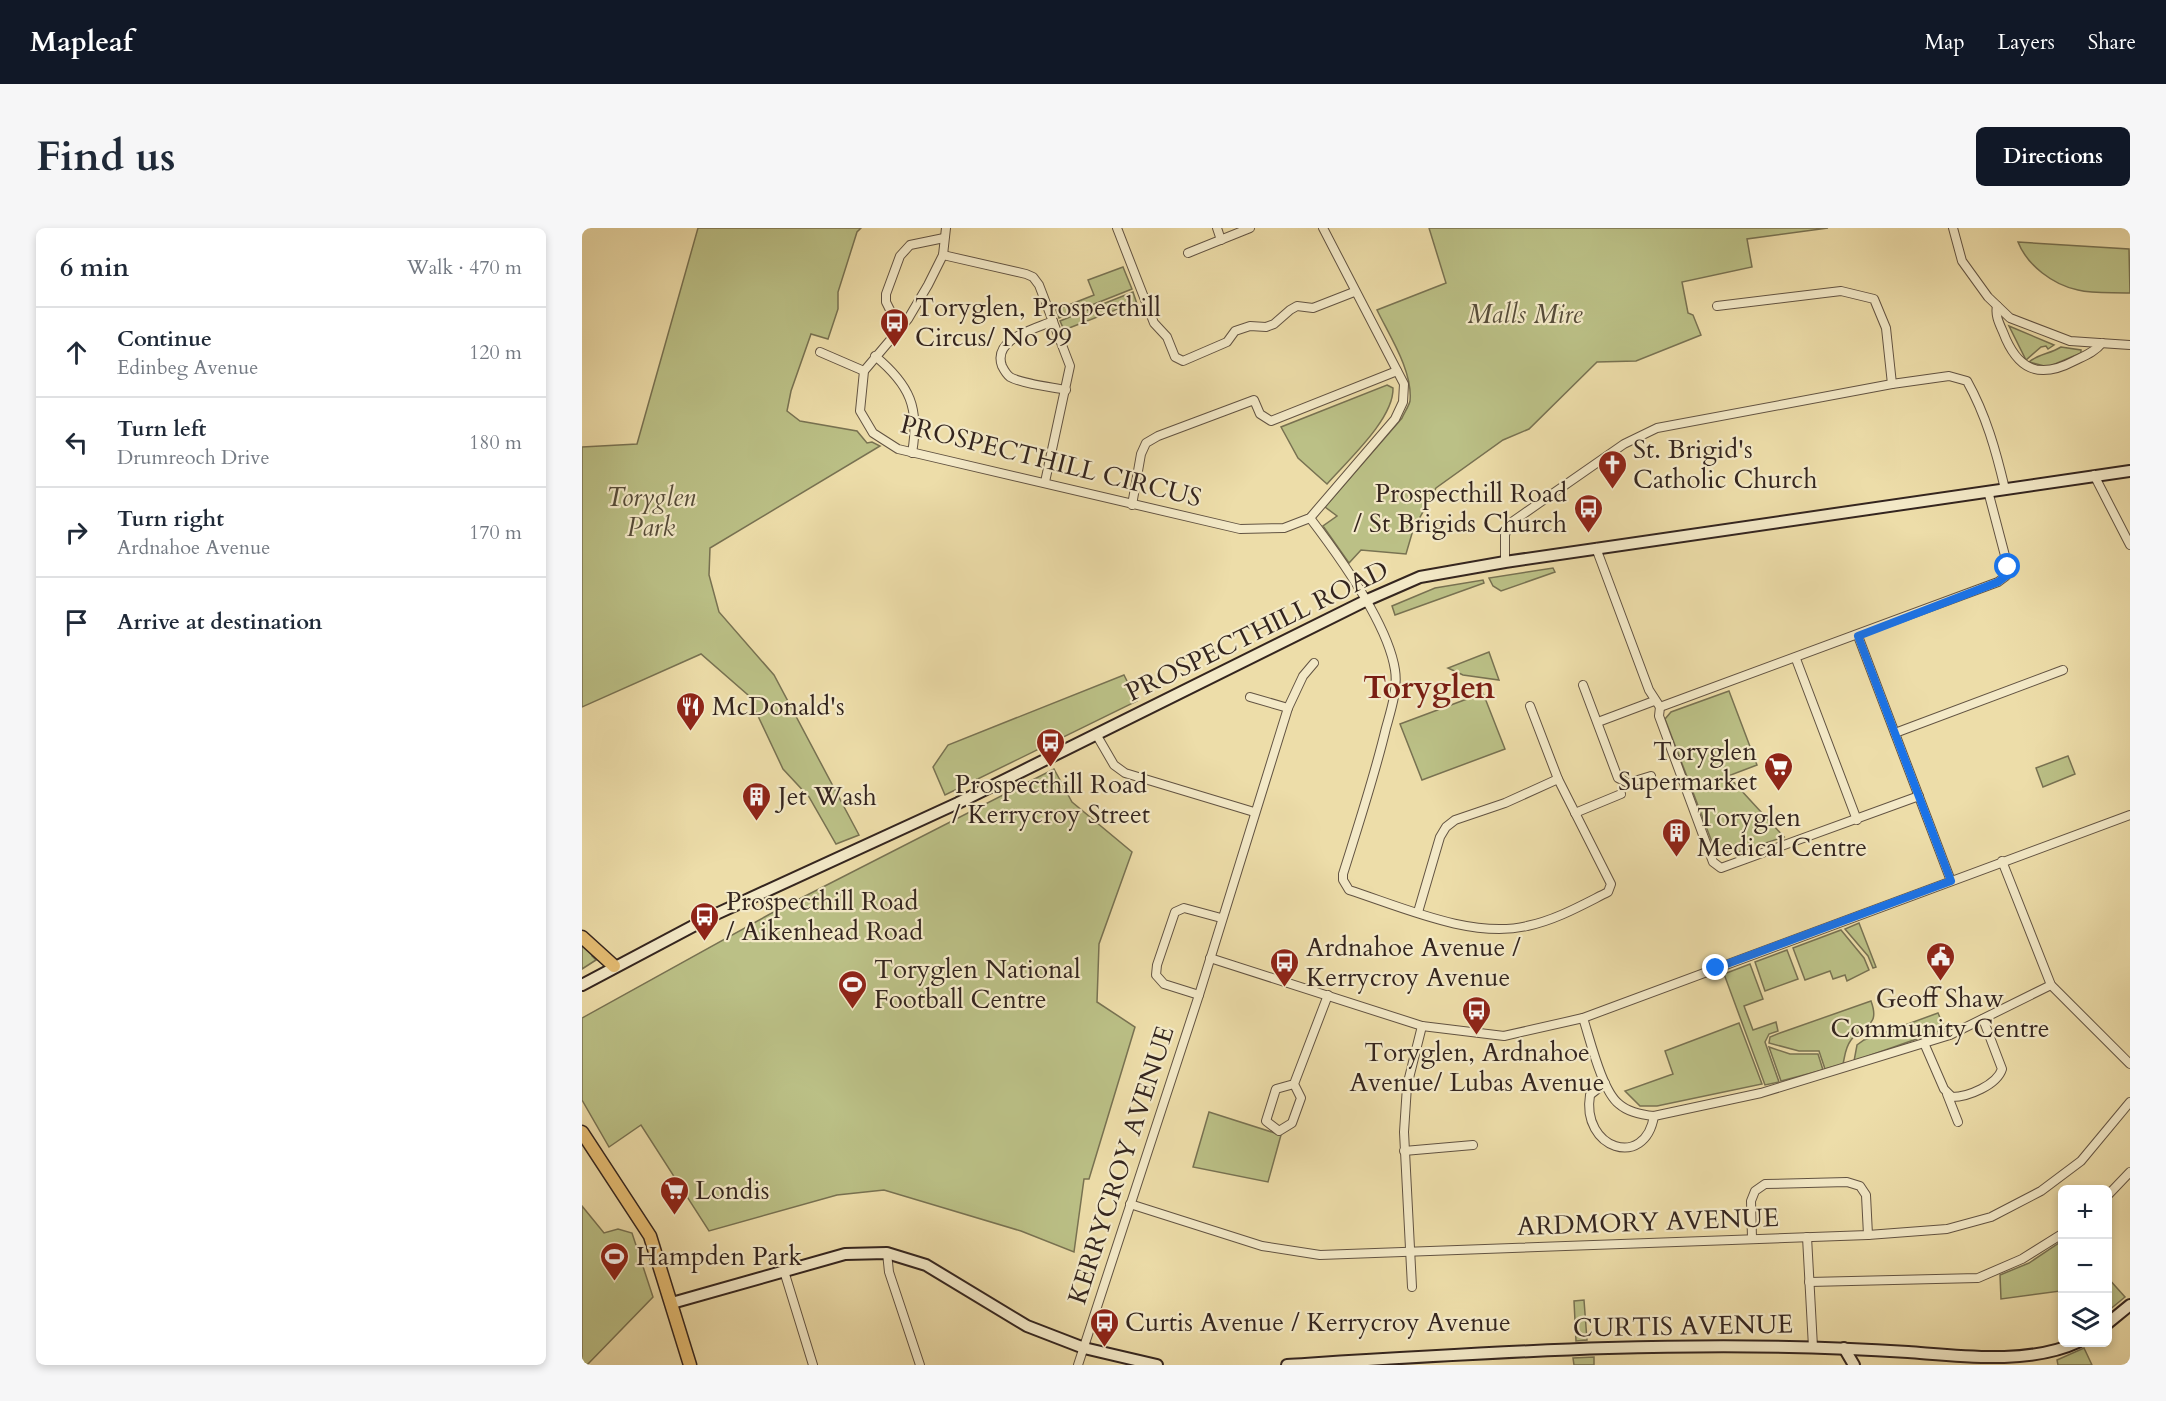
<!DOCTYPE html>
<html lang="en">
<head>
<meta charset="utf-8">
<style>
	:root { --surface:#fff; --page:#f6f6f7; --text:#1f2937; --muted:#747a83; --line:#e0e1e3; --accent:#111827 }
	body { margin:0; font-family:Cardo,serif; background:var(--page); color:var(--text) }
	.controls { position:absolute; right:18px; bottom:18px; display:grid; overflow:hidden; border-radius:9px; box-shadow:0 3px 9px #0003 }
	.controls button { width:54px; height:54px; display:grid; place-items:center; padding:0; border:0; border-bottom:2px solid var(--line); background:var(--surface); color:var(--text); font:30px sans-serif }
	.stop { position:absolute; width:18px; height:18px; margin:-14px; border:4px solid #1a73e8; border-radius:50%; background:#fff }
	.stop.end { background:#1a73e8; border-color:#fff; box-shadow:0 2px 6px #0008 }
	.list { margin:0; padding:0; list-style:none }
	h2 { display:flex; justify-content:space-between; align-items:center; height:78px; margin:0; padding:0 24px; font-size:26px }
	h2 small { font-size:20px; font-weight:400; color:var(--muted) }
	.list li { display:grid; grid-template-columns:39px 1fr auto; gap:18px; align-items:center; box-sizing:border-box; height:90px; padding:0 24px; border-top:2px solid var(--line) }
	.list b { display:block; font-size:22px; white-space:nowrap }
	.list p { margin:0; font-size:20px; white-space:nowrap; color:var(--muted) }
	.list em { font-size:20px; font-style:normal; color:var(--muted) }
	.icon { flex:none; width:33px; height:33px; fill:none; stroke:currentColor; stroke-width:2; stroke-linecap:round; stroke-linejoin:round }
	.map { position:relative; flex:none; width:1548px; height:1137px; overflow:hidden; border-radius:9px }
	header { display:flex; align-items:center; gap:36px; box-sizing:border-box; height:84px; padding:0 30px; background:var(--accent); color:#fff }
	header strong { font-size:28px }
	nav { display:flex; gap:33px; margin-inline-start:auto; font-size:21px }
	.intro { display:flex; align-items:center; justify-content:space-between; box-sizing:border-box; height:144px; padding:0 36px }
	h1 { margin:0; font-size:42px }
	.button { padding:15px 27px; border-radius:9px; background:var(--accent); color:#fff; font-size:21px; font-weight:700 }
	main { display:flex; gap:36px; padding:0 36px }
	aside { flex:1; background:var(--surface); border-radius:9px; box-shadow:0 3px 9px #0003 }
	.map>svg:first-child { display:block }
</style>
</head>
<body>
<header>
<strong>Mapleaf</strong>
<nav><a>Map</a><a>Layers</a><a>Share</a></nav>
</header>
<div class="intro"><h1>Find us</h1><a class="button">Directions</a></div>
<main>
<aside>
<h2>6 min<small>Walk · 470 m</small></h2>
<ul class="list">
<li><svg class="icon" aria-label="ahead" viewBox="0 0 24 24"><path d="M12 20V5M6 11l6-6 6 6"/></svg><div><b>Continue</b><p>Edinbeg Avenue</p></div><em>120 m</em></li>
<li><svg class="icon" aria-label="left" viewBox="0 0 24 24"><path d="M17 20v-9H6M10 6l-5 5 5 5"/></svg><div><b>Turn left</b><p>Drumreoch Drive</p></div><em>180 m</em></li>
<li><svg class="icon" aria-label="right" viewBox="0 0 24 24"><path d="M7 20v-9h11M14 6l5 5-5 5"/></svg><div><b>Turn right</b><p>Ardnahoe Avenue</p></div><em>170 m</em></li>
<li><svg class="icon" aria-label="arrive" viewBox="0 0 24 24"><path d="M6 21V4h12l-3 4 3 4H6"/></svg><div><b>Arrive at destination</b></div></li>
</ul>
</aside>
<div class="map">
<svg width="1548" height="1137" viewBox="0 0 1548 1137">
	<rect width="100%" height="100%" fill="#eddda9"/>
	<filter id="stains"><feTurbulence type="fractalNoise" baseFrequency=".00333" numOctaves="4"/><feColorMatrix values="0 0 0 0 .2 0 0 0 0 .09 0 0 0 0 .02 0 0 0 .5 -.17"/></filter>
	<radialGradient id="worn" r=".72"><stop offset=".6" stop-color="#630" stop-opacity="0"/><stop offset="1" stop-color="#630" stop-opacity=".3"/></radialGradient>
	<!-- green -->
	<g fill="#bbc086" stroke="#787252" stroke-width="1.5">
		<path d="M 116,0 L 279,0 L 275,4 L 256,64 L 256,81 L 246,111 L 229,106 L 209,163 L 205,183 L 218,193 L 275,203 L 285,215 L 290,214 L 298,218 L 128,320 L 127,347 L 137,384 L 192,447 L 277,607 L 254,616 L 227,569 L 201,541 L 166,467 L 119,426 L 0,479 L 0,219 L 55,216 Z"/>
		<path d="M 847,0 L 1246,0 L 1165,11 L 1170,39 L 1100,54 L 1106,85 L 1111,87 L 1119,107 L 1054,133 L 1015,134 L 947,201 L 921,212 L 854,260 L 831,302 L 824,326 L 779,322 L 767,335 L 741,298 L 755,288 L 743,279 L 820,190 C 822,185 827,178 828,173 C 831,143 807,107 795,82 L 864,55 Z"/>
		<path d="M 1436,14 L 1547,21 L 1548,65 C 1531,64 1512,66 1496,62 C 1471,57 1445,37 1436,14 Z"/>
		<path d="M 541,39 L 550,61 L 477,90 L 474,82 L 512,67 L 506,52 Z"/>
		<path d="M 551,64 L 555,76 L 551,75 L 482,102 L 478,93 Z"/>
		<path d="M 1427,98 L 1472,117 L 1466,121 L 1464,118 L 1459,119 L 1444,132 Z"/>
		<path d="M 1479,119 L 1499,122 L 1499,125 L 1466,139 L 1447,134 C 1456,126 1468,126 1479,119 Z"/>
		<path d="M 805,157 L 811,160 C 812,191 765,233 745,256 L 716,230 L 699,199 Z"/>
		<path d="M 971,340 L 973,344 L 919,363 L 911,358 L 907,350 Z"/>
		<path d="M 901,352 L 902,355 L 813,387 L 810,378 L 853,360 Z"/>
		<path d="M 907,424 L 917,452 L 881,447 L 866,440 Z"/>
		<path d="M 542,447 L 555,473 L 363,567 L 351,539 L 366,517 Z"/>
		<path d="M 1147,463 L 1175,537 L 1146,548 L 1202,609 L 1144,628 L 1133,622 L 1083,491 L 1089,484 Z"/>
		<path d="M 901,465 L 923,521 L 840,552 L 818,496 Z"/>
		<path d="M 1486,528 L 1493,546 L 1461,559 L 1454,540 Z"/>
		<path d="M 472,541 L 490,574 L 550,624 L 517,716 L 515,774 L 553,799 L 507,951 L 502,951 L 492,1024 L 439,1003 L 302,962 L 255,967 L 127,1003 L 59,897 L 27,919 L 0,872 L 0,790 L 188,686 Z"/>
		<path d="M 1277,695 L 1294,739 L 1291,740 L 1286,728 L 1263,701 Z"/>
		<path d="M 1259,702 L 1282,730 L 1287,742 L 1265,753 L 1263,747 L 1251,751 L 1248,743 L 1223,752 L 1211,720 Z"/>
		<path d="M 0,716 L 12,725 L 10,728 L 14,732 L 0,741 Z"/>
		<path d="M 1205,722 L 1216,751 L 1183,763 L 1173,734 Z"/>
		<path d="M 1168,736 L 1181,771 L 1162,778 L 1171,802 L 1194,794 L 1196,803 L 1187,806 L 1183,814 L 1197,854 L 1183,857 L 1142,746 Z"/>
		<path d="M 1289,773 C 1299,800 1280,796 1269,812 C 1263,820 1263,828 1261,836 L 1243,841 L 1237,823 L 1217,823 L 1187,815 L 1188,809 L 1198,805 Z"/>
		<path d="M 1356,785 L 1363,801 L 1272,833 L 1275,817 L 1282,812 Z"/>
		<path d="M 1157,795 L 1180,856 L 1075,878 L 1058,878 L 1043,863 L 1091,846 L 1083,823 Z"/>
		<path d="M 1187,819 L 1208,826 L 1236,826 L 1241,842 L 1199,853 Z"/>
		<path d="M 627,884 L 699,907 L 686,954 L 611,939 Z"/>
		<path d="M 0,978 L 22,1005 L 36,1001 L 50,1005 L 71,1069 L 5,1137 L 0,1137 Z"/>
		<path d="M 1480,1013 L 1480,1071 L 1478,1063 L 1419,1071 L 1418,1047 L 1447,1035 Z"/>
		<path d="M 1526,1050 L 1543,1069 L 1526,1083 Z"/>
		<path d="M 1002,1072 L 1005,1112 L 994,1113 L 992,1073 Z"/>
		<path d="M 1502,1120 L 1510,1137 L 1476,1137 L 1475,1132 Z"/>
		<path d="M 1012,1129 L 1012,1137 L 992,1137 L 991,1130 Z"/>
	</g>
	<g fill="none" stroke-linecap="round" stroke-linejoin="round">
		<defs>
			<g id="street">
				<path d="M 364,0 L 361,27 L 346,57 L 326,91 L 282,143 L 278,183 L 291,205 L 316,221 L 658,301 L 702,300 L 728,290 L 813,191 L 821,174 L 822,156 L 741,0"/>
				<path d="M 535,0 L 572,95 L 585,109 L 593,129 L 601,133 L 645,114 L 653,103 L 668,98 L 684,99 L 692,96 L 708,82 L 715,78 L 731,80 L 772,64"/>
				<path d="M 635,0 L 639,12"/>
				<path d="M 1371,0 L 1380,33 L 1406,69 L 1428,90 L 1488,113 L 1548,117"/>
				<path d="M 606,25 L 668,0"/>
				<path d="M 361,27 L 444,46 L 451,49 L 457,57 L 488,138 L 463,254"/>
				<path d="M 1135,78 L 1259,63 L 1292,71 L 1304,100 L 1310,156"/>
				<path d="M 1415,78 C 1413,87 1417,95 1421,104 C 1435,141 1456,152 1492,133 C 1502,128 1513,124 1520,115"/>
				<path d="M 471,93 C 453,101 410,111 420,138 C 422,142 424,146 428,149 C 440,156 469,159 484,162"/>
				<path d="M 317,100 L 304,74 L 304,66 L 318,28 L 328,17 L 362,10"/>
				<path d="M 238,124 L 282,143"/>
				<path d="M 293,128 C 328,157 338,180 330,225"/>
				<path d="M 1512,247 L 1548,317"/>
				<path d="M 550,277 L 559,226 L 564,215 L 576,208 L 672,172 L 678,186 L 689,193 L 815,143"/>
				<path d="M 728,290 C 757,328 806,396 813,442 C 816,461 809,482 804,500 C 792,550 776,598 761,646 L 761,652 L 767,662 C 820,679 890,711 945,698 C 974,692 1000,677 1026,664 L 1029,656 L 976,551 L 948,478"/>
				<path d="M 1014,320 L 1067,462 L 1078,479"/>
				<path d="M 923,334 L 923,307 L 927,296 L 1042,216 L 1075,200 L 1310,156 L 1367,148 L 1385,153 C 1404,187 1414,223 1423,261"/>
				<path d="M 1276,408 L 1369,653"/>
				<path d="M 1214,431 L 1275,592"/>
				<path d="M 1001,457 L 1036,550 L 1046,555 L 1069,548"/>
				<path d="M 668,469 L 706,480"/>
				<path d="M 1078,479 L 1416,354 L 1424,348 L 1426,339 L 1406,263"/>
				<path d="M 1078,479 L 1077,488 L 1131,634 L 1139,640 L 1337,568"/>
				<path d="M 1016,494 L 1072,473"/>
				<path d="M 1313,505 L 1481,442"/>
				<path d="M 514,506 L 532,537 L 543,545 L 672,584"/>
				<path d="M 993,585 L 1039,566"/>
				<path d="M 1420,633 L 1469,757 L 1548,836"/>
				<path d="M 836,684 L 858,609 L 864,599 L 873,592 L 923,575 L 976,551"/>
				<path d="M 628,730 L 840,798 L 922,808 L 1001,790 L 1548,587"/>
				<path d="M 617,767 L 582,756 L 574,747 L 575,737 L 593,684 L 602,680 L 639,690"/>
				<path d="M 1001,790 C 1008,811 1020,863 1037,876 C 1046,884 1061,887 1072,888 L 1179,865 L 1368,807 L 1469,757"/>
				<path d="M 1342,815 L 1362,861 L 1370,869 C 1386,869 1415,857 1420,841 L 1401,791"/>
				<path d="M 1023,855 L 1008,867 C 999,921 1063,942 1072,888"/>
				<path d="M 712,856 L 694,861 L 684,893 L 697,903 L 710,895 L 719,870 L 712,856 L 746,767"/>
				<path d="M 1365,866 L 1376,894"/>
				<path d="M 822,923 L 891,917"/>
				<path d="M 1526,967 L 1548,944"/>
				<path d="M 548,976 L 680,1018 L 738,1027 L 1286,1007 L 1365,1001 L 1409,989 L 1459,963 L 1499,933 L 1548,874"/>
				<path d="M 1225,1009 L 1231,1119"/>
				<path d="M 1170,1010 L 1169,973 L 1173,963 L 1183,956 L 1265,954 L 1278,958 L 1284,967 L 1286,1007"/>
				<path d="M 305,1025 L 307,1044 L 338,1137"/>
				<path d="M 202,1043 L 231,1137"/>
				<path d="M 1227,1054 L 1396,1050 L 1440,1031 L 1480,1006"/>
				<path d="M 830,1059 L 822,904 L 825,858 L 840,798"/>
				<path d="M 496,1137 L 617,767 L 706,480 L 721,448 L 732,435"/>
			</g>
			<g id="secondary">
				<path d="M 0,757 L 132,687 L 376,575 L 783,373 L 838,349 L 923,334 L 1548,243"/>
				<path d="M 90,1075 L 263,1026 L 305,1025 L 344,1037 L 445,1098 L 502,1120 L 575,1137"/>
				<path d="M 1526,1095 L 1548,1077"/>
				<path d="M 1262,1120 L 1272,1137"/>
				<path d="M 705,1137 C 912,1124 1119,1110 1326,1124 C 1379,1128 1447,1137 1496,1114"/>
			</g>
			<g id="primary">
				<path d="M 0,709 L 32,738"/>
				<path d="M 0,904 L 68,1008 L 108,1137"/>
			</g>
		</defs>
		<!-- street casing -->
		<use href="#street" stroke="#625342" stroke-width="10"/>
		<!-- secondary casing -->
		<use href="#secondary" stroke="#34251f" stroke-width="14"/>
		<!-- primary casing -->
		<use href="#primary" stroke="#34251f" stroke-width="15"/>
		<!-- street -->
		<use href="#street" stroke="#f3e9c7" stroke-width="8"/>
		<!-- secondary -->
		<use href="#secondary" stroke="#f3e9c7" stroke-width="10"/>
		<!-- primary -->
		<use href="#primary" stroke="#e6be74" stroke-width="12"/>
	</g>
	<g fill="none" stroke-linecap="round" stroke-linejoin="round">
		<!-- route -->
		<path stroke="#1a73e8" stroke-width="8" d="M 1134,740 L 1369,653 L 1276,408 L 1416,354 L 1424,348 L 1426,339"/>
	</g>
	<!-- icons -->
	<defs>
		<symbol id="bus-pin" viewBox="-11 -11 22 30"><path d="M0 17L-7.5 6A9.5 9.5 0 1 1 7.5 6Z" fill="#8f2418" stroke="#f3e9c7"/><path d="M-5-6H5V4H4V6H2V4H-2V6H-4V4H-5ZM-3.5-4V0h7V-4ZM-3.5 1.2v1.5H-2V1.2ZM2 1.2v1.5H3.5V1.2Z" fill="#fff"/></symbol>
		<symbol id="church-pin" viewBox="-11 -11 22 30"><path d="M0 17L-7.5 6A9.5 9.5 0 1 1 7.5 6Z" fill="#8f2418" stroke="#f3e9c7"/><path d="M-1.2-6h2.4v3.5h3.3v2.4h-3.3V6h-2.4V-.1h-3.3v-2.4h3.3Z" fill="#fff"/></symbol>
		<symbol id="restaurant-pin" viewBox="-11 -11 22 30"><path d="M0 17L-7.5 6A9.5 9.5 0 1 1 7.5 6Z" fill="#8f2418" stroke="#f3e9c7"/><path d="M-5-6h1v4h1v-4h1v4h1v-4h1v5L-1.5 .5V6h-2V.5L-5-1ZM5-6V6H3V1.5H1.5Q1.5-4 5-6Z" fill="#fff"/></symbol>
		<symbol id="supermarket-pin" viewBox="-11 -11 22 30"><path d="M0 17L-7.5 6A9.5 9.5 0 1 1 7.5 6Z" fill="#8f2418" stroke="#f3e9c7"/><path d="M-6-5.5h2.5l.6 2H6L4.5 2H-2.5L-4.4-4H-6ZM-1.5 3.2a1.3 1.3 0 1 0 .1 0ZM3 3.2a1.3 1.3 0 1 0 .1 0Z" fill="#fff"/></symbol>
		<symbol id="building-pin" viewBox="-11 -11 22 30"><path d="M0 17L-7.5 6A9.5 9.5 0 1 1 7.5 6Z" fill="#8f2418" stroke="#f3e9c7"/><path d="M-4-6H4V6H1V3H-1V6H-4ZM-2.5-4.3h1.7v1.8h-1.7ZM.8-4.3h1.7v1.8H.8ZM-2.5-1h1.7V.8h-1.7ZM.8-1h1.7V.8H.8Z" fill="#fff"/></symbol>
		<symbol id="civic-pin" viewBox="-11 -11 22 30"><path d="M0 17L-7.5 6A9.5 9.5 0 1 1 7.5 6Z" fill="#8f2418" stroke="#f3e9c7"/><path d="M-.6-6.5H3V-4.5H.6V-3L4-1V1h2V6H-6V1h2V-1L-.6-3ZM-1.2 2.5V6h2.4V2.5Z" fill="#fff"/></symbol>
		<symbol id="stadium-pin" viewBox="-11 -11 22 30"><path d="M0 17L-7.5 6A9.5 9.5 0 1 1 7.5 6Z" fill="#8f2418" stroke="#f3e9c7"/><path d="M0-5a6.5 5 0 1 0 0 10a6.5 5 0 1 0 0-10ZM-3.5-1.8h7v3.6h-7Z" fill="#fff"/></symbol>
	</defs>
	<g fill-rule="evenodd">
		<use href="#bus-pin" x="296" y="78" width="33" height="45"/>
		<use href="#church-pin" x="1014" y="220" width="33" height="45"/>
		<use href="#bus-pin" x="990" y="264" width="33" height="45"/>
		<use href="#restaurant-pin" x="92" y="462" width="33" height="45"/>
		<use href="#bus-pin" x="452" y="498" width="33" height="45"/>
		<use href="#supermarket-pin" x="1180" y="522" width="33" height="45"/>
		<use href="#building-pin" x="158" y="552" width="33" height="45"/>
		<use href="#building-pin" x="1078" y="588" width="33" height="45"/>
		<use href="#bus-pin" x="106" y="672" width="33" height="45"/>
		<use href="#civic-pin" x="1342" y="712" width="33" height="45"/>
		<use href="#bus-pin" x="686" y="718" width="33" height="45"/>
		<use href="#stadium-pin" x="254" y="740" width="33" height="45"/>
		<use href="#bus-pin" x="878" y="766" width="33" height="45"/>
		<use href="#supermarket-pin" x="76" y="946" width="33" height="45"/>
		<use href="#stadium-pin" x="16" y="1012" width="33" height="45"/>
		<use href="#bus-pin" x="506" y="1078" width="33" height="45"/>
	</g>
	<g text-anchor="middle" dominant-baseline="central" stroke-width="4.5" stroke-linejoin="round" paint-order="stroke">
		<!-- poi labels -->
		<g font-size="26" fill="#34251f" stroke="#f3e9c7" text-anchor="start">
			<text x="333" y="79">Toryglen, Prospecthill<tspan x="333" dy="30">Circus/ No 99</tspan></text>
			<text x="1051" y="221">St. Brigid's<tspan x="1051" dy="30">Catholic Church</tspan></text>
			<text x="985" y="265" text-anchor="end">Prospecthill Road<tspan x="985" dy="30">/ St Brigids Church</tspan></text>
			<text x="130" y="478">McDonald's</text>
			<text x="1175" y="523" text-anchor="end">Toryglen<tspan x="1175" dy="30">Supermarket</tspan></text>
			<text x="469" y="556" text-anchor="middle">Prospecthill Road<tspan x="469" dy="30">/ Kerrycroy Street</tspan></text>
			<text x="196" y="568">Jet Wash</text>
			<text x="1115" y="589">Toryglen<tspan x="1115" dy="30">Medical Centre</tspan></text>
			<text x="144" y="673">Prospecthill Road<tspan x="144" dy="30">/ Aikenhead Road</tspan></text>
			<text x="724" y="719">Ardnahoe Avenue /<tspan x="724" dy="30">Kerrycroy Avenue</tspan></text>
			<text x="292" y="741">Toryglen National<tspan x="292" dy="30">Football Centre</tspan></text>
			<text x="1358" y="770" text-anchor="middle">Geoff Shaw<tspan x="1358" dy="30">Community Centre</tspan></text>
			<text x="895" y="824" text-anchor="middle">Toryglen, Ardnahoe<tspan x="895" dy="30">Avenue/ Lubas Avenue</tspan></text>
			<text x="113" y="962">Londis</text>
			<text x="54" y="1028">Hampden Park</text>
			<text x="543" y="1094">Curtis Avenue / Kerrycroy Avenue</text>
		</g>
		<!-- park labels -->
		<g font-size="26" font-style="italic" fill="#564c39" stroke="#f3e9c7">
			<text x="943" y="86">Malls Mire</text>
			<text x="69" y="269">Toryglen<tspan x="69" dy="30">Park</tspan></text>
		</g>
		<!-- street labels -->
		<g font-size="26" fill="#34251f" stroke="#f3e9c7">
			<text transform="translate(469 233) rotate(14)">PROSPECTHILL CIRCUS</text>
			<text transform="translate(675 403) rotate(-26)">PROSPECTHILL ROAD</text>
			<text transform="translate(539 937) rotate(-72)">KERRYCROY AVENUE</text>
			<text transform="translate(1066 994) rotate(-2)">ARDMORY AVENUE</text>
			<text transform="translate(1101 1098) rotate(-1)">CURTIS AVENUE</text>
		</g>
		<!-- district labels -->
		<g font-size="32" font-weight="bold" fill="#7a1f14" stroke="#f3e9c7">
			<text x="847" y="460">Toryglen</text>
		</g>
	</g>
	<rect width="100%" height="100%" filter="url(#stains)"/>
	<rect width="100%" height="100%" fill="url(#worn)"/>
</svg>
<div class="controls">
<button>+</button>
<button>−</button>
<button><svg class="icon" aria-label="layers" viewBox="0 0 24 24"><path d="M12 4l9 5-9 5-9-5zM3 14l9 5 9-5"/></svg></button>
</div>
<div class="stop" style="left:1426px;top:339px"></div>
<div class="stop end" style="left:1134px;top:740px"></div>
</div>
</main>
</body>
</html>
